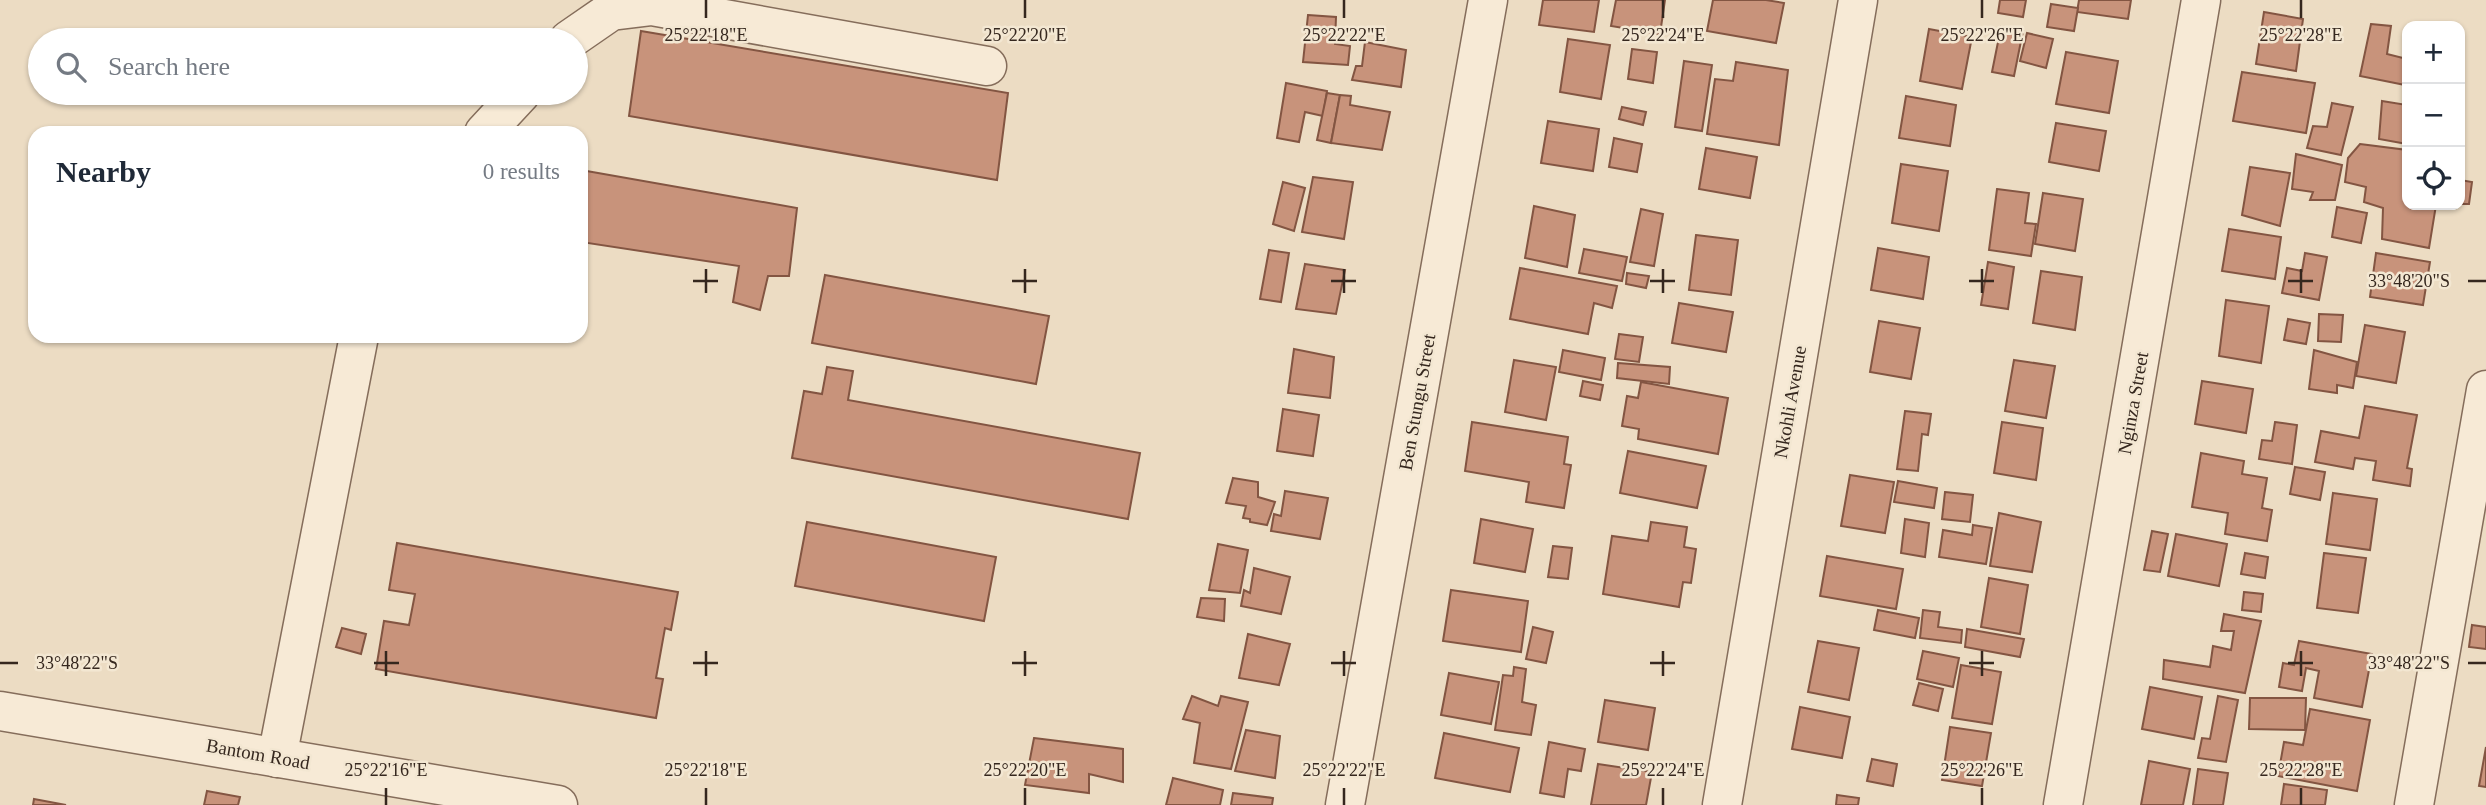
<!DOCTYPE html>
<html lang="en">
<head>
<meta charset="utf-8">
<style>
	:root { --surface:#fff; --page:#f6f6f7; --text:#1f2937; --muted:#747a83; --line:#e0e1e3 }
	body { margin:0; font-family:Georgia,serif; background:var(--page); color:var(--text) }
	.controls { position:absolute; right:21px; top:21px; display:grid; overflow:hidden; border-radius:14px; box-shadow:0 2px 5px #0004 }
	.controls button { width:63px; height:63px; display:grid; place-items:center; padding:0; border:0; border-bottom:2px solid var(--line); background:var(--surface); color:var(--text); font:35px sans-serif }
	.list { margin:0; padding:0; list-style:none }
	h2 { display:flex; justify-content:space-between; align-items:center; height:91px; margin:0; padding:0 28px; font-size:30px }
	h2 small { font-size:23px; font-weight:400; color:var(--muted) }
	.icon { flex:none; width:38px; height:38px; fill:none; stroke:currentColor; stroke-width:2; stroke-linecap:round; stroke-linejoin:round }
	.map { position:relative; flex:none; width:2486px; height:805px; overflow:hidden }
	.search { position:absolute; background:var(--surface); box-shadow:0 2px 5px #0004; left:28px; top:28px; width:560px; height:77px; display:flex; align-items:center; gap:18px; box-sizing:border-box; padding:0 24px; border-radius:38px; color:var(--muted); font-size:26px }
	.panel { position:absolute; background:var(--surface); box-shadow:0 2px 5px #0004; left:28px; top:126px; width:560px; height:217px; border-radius:21px }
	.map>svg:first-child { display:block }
</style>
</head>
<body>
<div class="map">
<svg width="2486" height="805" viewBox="0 0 2486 805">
	<rect width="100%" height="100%" fill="#ecdcc3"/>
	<!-- building -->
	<g fill="#c8937b" stroke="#835542" stroke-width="2">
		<path d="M 1543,0 L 1599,0 L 1594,32 L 1539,25 Z"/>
		<path d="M 1616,0 L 1665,0 L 1660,34 L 1611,26 Z"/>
		<path d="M 1713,0 L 1766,0 L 1784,3 L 1776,43 L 1707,31 Z"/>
		<path d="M 2000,0 L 2026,0 L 2023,17 L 1998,13 Z"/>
		<path d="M 2079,0 L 2131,0 L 2128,19 L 2077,12 Z"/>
		<path d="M 2051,4 L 2078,8 L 2074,31 L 2047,27 Z"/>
		<path d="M 2264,12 L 2303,19 L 2296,71 L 2256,64 Z"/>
		<path d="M 1308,15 L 1336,17 L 1335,44 L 1350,46 L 1348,65 L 1303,62 Z"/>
		<path d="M 2371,24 L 2391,26 L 2387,54 L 2407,59 L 2405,85 L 2360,76 Z"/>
		<path d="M 2001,27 L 2023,31 L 2014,76 L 1992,72 Z"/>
		<path d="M 1929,29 L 1972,37 L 1962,89 L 1920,81 Z"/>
		<path d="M 641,31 L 1008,93 L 997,180 L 629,116 Z"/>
		<path d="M 2027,33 L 2053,39 L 2046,68 L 2020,61 Z"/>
		<path d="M 1568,39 L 1610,45 L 1601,99 L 1560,92 Z"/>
		<path d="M 1365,42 L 1406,50 L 1401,87 L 1352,80 L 1356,66 L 1362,66 Z"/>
		<path d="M 1632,49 L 1657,52 L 1653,83 L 1628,79 Z"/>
		<path d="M 2066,52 L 2118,61 L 2109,113 L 2056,104 Z"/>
		<path d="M 1684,61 L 1712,65 L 1702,131 L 1675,127 Z"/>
		<path d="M 1736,62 L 1788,70 L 1779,145 L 1707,134 L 1715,79 L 1733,81 Z"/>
		<path d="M 2242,72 L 2315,83 L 2306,133 L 2233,121 Z"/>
		<path d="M 1286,83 L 1327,91 L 1323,116 L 1305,112 L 1299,142 L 1277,138 Z"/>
		<path d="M 1327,93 L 1340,95 L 1331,143 L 1317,140 Z"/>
		<path d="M 1340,95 L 1351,96 L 1350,105 L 1390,112 L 1382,150 L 1331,143 Z"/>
		<path d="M 1906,96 L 1956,105 L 1950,146 L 1899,138 Z"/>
		<path d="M 2382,101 L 2407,105 L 2407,144 L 2379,139 Z"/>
		<path d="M 2332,103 L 2353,107 L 2341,155 L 2307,148 L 2313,126 L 2327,127 Z"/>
		<path d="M 1622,107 L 1646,112 L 1643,125 L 1619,119 Z"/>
		<path d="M 1548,121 L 1599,129 L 1593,171 L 1541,163 Z"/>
		<path d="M 2056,123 L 2106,131 L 2099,171 L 2049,162 Z"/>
		<path d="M 1614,138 L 1642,144 L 1637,172 L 1609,167 Z"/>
		<path d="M 2360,144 L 2407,150 L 2407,205 L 2436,205 L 2429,248 L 2382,239 L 2383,208 L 2364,202 L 2366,187 L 2345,182 L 2348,158 Z"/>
		<path d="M 1706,148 L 1757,157 L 1750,198 L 1699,189 Z"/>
		<path d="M 2296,154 L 2342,165 L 2335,200 L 2310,200 L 2313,192 L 2292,189 Z"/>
		<path d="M 1901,164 L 1948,171 L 1939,231 L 1892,223 Z"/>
		<path d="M 2250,167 L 2290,173 L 2280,226 L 2242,215 Z"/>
		<path d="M 581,170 L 797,208 L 789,276 L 768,276 L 760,310 L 733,302 L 739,266 L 581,242 Z"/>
		<path d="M 1313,177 L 1353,182 L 1344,239 L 1302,232 Z"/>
		<path d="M 2460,180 L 2472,182 L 2469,204 L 2460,204 Z"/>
		<path d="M 1283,182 L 1305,188 L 1294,231 L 1273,224 Z"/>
		<path d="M 1997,189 L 2029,193 L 2025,223 L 2036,224 L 2031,256 L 1989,250 Z"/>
		<path d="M 2043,193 L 2083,199 L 2075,251 L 2035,244 Z"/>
		<path d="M 1534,206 L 1575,215 L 1567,267 L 1525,258 Z"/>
		<path d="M 2337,207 L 2367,213 L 2361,243 L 2332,237 Z"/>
		<path d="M 1641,209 L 1663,214 L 1654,266 L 1630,262 Z"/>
		<path d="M 2229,229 L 2281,237 L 2275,279 L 2222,271 Z"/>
		<path d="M 1696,235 L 1738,240 L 1731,295 L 1689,290 Z"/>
		<path d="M 1878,248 L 1929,257 L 1923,299 L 1871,290 Z"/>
		<path d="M 1584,249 L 1627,257 L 1622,281 L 1579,273 Z"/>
		<path d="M 1269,250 L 1289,253 L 1281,302 L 1260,299 Z"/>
		<path d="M 2305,253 L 2327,257 L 2319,300 L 2282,293 L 2287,268 L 2302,271 Z"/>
		<path d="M 2376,253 L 2430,262 L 2423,305 L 2370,297 Z"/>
		<path d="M 1988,262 L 2014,267 L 2008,309 L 1981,305 Z"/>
		<path d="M 1305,264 L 1345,270 L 1336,314 L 1296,309 Z"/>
		<path d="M 1520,268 L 1617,286 L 1612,308 L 1594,303 L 1588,334 L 1510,319 Z"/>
		<path d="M 2041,271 L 2082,277 L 2075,330 L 2033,323 Z"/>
		<path d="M 1627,273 L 1649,276 L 1646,288 L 1626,284 Z"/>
		<path d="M 825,275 L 1049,316 L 1036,384 L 812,343 Z"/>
		<path d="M 2226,300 L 2269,306 L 2261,363 L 2219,356 Z"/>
		<path d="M 1679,303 L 1733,312 L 1726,352 L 1672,343 Z"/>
		<path d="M 2319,314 L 2343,315 L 2341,342 L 2318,341 Z"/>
		<path d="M 2288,319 L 2310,323 L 2306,344 L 2284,340 Z"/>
		<path d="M 1879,321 L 1920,328 L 1911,379 L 1870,372 Z"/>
		<path d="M 2365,325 L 2405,332 L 2396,383 L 2356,376 Z"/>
		<path d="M 1619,334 L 1643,337 L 1639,362 L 1615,359 Z"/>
		<path d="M 1294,349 L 1334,357 L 1330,398 L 1288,393 Z"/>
		<path d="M 1563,350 L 1605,358 L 1601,380 L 1559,372 Z"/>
		<path d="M 2314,350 L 2357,362 L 2353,388 L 2337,385 L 2337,393 L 2309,389 Z"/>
		<path d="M 1514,360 L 1556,367 L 1546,420 L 1505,412 Z"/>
		<path d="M 2014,360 L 2055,366 L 2046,418 L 2005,411 Z"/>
		<path d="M 1618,363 L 1670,367 L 1669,384 L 1617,378 Z"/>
		<path d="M 827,367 L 853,371 L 848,400 L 1140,453 L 1128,519 L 792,458 L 804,391 L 822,394 Z"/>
		<path d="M 1583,381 L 1603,385 L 1600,400 L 1580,396 Z"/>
		<path d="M 2202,381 L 2253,389 L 2246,433 L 2195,424 Z"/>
		<path d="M 1641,382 L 1728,398 L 1718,454 L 1638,439 L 1639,429 L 1622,426 L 1627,396 L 1638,398 Z"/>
		<path d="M 2365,406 L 2417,415 L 2407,468 L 2412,469 L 2410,486 L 2373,480 L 2376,461 L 2355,458 L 2353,469 L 2315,462 L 2321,431 L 2359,438 Z"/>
		<path d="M 1283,409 L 1319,415 L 1313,456 L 1277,451 Z"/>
		<path d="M 1905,411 L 1931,414 L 1928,435 L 1922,434 L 1918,471 L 1897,469 Z"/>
		<path d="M 1472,422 L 1568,437 L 1564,464 L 1571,465 L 1564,508 L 1526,502 L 1529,482 L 1465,471 Z"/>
		<path d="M 2002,422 L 2043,428 L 2036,480 L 1994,473 Z"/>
		<path d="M 2275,422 L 2297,425 L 2292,464 L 2259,459 L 2262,440 L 2272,441 Z"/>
		<path d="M 1628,451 L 1706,466 L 1697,508 L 1620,493 Z"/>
		<path d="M 2201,453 L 2244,461 L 2242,474 L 2267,478 L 2262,508 L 2272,510 L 2267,541 L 2225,534 L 2228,513 L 2192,507 Z"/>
		<path d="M 2295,467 L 2325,472 L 2320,500 L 2290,494 Z"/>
		<path d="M 1850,475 L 1894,482 L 1885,533 L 1841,526 Z"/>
		<path d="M 1233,478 L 1258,482 L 1258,497 L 1275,502 L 1267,525 L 1250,522 L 1250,519 L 1243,518 L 1246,506 L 1226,503 Z"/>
		<path d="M 1898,481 L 1937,488 L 1934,508 L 1894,502 Z"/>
		<path d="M 1285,491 L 1328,498 L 1320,539 L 1271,531 L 1274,514 L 1281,516 Z"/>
		<path d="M 1945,492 L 1973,495 L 1970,522 L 1942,519 Z"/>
		<path d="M 2333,493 L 2377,499 L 2370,550 L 2326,544 Z"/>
		<path d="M 1999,513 L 2041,522 L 2032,572 L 1990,566 Z"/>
		<path d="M 1481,519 L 1533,529 L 1525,572 L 1474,563 Z"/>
		<path d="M 1905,519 L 1929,523 L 1925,557 L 1901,553 Z"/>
		<path d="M 807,522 L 996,557 L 984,621 L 795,586 Z"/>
		<path d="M 1651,522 L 1687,527 L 1684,547 L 1696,549 L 1691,583 L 1683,582 L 1679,607 L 1603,594 L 1612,536 L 1648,541 Z"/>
		<path d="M 1973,525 L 1992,528 L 1986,564 L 1939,557 L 1943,530 L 1972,535 Z"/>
		<path d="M 2152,531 L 2168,534 L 2160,572 L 2144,570 Z"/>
		<path d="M 2176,534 L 2227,544 L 2219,586 L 2168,576 Z"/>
		<path d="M 397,543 L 678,592 L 671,630 L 665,628 L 656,678 L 663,679 L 656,718 L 376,669 L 384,621 L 409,625 L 415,594 L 389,590 Z"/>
		<path d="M 1218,544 L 1248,550 L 1240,593 L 1209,590 Z"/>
		<path d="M 1553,546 L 1572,548 L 1568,579 L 1548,577 Z"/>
		<path d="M 2245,553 L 2268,557 L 2265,578 L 2241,574 Z"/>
		<path d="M 2324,553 L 2366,558 L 2358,613 L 2317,608 Z"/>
		<path d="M 1827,556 L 1903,569 L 1896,609 L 1820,596 Z"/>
		<path d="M 1254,568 L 1290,577 L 1281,614 L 1241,606 L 1244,590 L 1250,593 Z"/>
		<path d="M 1989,578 L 2028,585 L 2020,634 L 1981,627 Z"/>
		<path d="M 1451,590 L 1528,601 L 1521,652 L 1443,641 Z"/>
		<path d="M 2244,592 L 2263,594 L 2261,612 L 2242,610 Z"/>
		<path d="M 1201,598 L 1225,599 L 1224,621 L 1197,617 Z"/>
		<path d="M 1878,610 L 1919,618 L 1915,638 L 1874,630 Z"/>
		<path d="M 1923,610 L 1940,612 L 1938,627 L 1962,630 L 1961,643 L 1920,638 Z"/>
		<path d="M 2224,614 L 2261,621 L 2245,693 L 2163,679 L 2164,660 L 2210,667 L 2213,646 L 2231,650 L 2234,631 L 2221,631 Z"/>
		<path d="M 2472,625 L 2486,627 L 2486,649 L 2469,647 Z"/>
		<path d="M 1533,627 L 1553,632 L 1546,663 L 1526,659 Z"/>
		<path d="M 342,628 L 366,634 L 361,654 L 336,647 Z"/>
		<path d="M 1967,629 L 2024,639 L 2020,657 L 1965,647 Z"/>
		<path d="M 1248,634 L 1290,644 L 1279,685 L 1239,678 Z"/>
		<path d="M 1818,641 L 1859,648 L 1849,700 L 1808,692 Z"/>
		<path d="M 2299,641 L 2372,654 L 2362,707 L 2314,698 L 2319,671 L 2306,668 L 2302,691 L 2279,687 L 2283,663 L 2294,665 Z"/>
		<path d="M 1923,651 L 1959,658 L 1953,687 L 1917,679 Z"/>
		<path d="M 1961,665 L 2001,672 L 1992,724 L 1952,718 Z"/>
		<path d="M 1514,667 L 1526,669 L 1522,702 L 1536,705 L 1531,735 L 1495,730 L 1503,675 L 1513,676 Z"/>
		<path d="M 1449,673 L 1499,682 L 1491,724 L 1441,715 Z"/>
		<path d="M 1919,683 L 1943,689 L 1938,711 L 1913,705 Z"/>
		<path d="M 2150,687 L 2202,697 L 2194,739 L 2142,729 Z"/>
		<path d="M 1192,696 L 1218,706 L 1221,696 L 1248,702 L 1231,769 L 1194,763 L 1200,723 L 1183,719 Z"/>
		<path d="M 2218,696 L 2238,700 L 2226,762 L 2198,758 L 2202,738 L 2210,739 Z"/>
		<path d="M 2250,698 L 2306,698 L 2305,730 L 2249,729 Z"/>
		<path d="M 1605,700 L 1655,708 L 1648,750 L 1598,742 Z"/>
		<path d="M 1800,707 L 1850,717 L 1842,758 L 1792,749 Z"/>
		<path d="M 2310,709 L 2370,720 L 2357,791 L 2278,776 L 2284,742 L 2303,745 Z"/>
		<path d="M 1950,727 L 1991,733 L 1982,786 L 1942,780 Z"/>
		<path d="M 1246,730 L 1280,736 L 1275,778 L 1235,771 Z"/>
		<path d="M 1444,733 L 1519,748 L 1510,792 L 1435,778 Z"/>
		<path d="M 1034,738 L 1123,749 L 1123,782 L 1089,774 L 1089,793 L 1025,785 Z"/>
		<path d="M 1549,742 L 1585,749 L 1581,771 L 1568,769 L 1564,797 L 1540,793 Z"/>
		<path d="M 2486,747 L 2486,787 L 2479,786 Z"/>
		<path d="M 1872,759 L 1897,764 L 1893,786 L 1867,781 Z"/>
		<path d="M 2149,761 L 2190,769 L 2183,805 L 2141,805 Z"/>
		<path d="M 1598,764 L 1652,772 L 1646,805 L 1591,805 Z"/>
		<path d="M 2198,769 L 2228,773 L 2223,805 L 2193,805 Z"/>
		<path d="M 1173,778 L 1223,790 L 1220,805 L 1166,805 Z"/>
		<path d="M 2284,784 L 2327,790 L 2325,805 L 2281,805 Z"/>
		<path d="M 207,791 L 240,797 L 238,805 L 204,805 Z"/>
		<path d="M 1233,793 L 1273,798 L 1272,805 L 1231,805 Z"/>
		<path d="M 1837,795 L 1859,798 L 1858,805 L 1836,805 Z"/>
		<path d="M 34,799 L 66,805 L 33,805 Z"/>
	</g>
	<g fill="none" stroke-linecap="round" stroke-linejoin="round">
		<defs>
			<g id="minor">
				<path d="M 569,40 L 611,11 L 652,6 L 987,66"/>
				<path d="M 484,133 L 521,93"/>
				<path d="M 0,711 L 558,805"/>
				<path d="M 277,758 L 359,336"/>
				<path d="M 1345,805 L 1488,0"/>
				<path d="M 1722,805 L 1858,0"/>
				<path d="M 2063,805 L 2201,0"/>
				<path d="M 2414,805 L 2486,390"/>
			</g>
		</defs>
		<!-- minor casing -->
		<use href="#minor" stroke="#856d5b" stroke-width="41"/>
		<!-- minor -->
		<use href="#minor" stroke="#f7ead6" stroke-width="38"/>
	</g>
	<!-- ticks -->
	<path fill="none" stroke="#35271e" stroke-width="2.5" d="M 706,0 L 706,18M 1025,0 L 1025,18M 1344,0 L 1344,18M 1663,0 L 1663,18M 1982,0 L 1982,18M 2301,0 L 2301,18M 706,269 L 706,293M 1025,269 L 1025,293M 1344,269 L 1344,293M 1663,269 L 1663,293M 1982,269 L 1982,293M 2301,269 L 2301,293M 693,281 L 718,281M 1012,281 L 1037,281M 1331,281 L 1356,281M 1650,281 L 1675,281M 1969,281 L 1994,281M 2288,281 L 2313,281M 2468,281 L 2486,281M 386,651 L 386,676M 706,651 L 706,676M 1025,651 L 1025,676M 1344,651 L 1344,676M 1663,651 L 1663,676M 1982,651 L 1982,676M 2301,651 L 2301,676M 0,663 L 18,663M 374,663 L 399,663M 693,663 L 718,663M 1012,663 L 1037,663M 1331,663 L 1356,663M 1650,663 L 1675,663M 1969,663 L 1994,663M 2288,663 L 2313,663M 2468,663 L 2486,663M 386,788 L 386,805M 706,788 L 706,805M 1025,788 L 1025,805M 1344,788 L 1344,805M 1663,788 L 1663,805M 1982,788 L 1982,805M 2301,788 L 2301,805"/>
	<g text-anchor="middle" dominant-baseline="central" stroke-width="5" stroke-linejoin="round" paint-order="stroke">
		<!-- street labels -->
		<g font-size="19" fill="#35271e" stroke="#f3e7d2">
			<text transform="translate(1417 402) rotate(-80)">Ben Stungu Street</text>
			<text transform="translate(1790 402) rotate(-80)">Nkohli Avenue</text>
			<text transform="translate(2133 403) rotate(-80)">Nginza Street</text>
			<text transform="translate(258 754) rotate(10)">Bantom Road</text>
		</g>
	</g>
	<g font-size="18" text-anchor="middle" fill="#35271e" stroke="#f3e7d2" stroke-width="5" stroke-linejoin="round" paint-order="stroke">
		<text x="706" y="41">25°22'18"E</text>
		<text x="1025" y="41">25°22'20"E</text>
		<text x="1344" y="41">25°22'22"E</text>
		<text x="1663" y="41">25°22'24"E</text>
		<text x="1982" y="41">25°22'26"E</text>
		<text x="2301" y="41">25°22'28"E</text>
		<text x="2409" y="287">33°48'20"S</text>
		<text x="77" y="669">33°48'22"S</text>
		<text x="2409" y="669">33°48'22"S</text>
		<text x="386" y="776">25°22'16"E</text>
		<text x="706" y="776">25°22'18"E</text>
		<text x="1025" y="776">25°22'20"E</text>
		<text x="1344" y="776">25°22'22"E</text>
		<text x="1663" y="776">25°22'24"E</text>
		<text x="1982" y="776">25°22'26"E</text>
		<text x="2301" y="776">25°22'28"E</text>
	</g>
</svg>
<div class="controls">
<button>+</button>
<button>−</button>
<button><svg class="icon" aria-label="locate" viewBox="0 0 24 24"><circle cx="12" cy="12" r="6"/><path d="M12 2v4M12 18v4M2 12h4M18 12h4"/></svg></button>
</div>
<div class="search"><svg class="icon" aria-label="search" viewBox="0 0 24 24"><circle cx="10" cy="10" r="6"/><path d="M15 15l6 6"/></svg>Search here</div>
<section class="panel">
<h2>Nearby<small>0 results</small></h2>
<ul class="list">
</ul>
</section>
</div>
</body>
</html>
